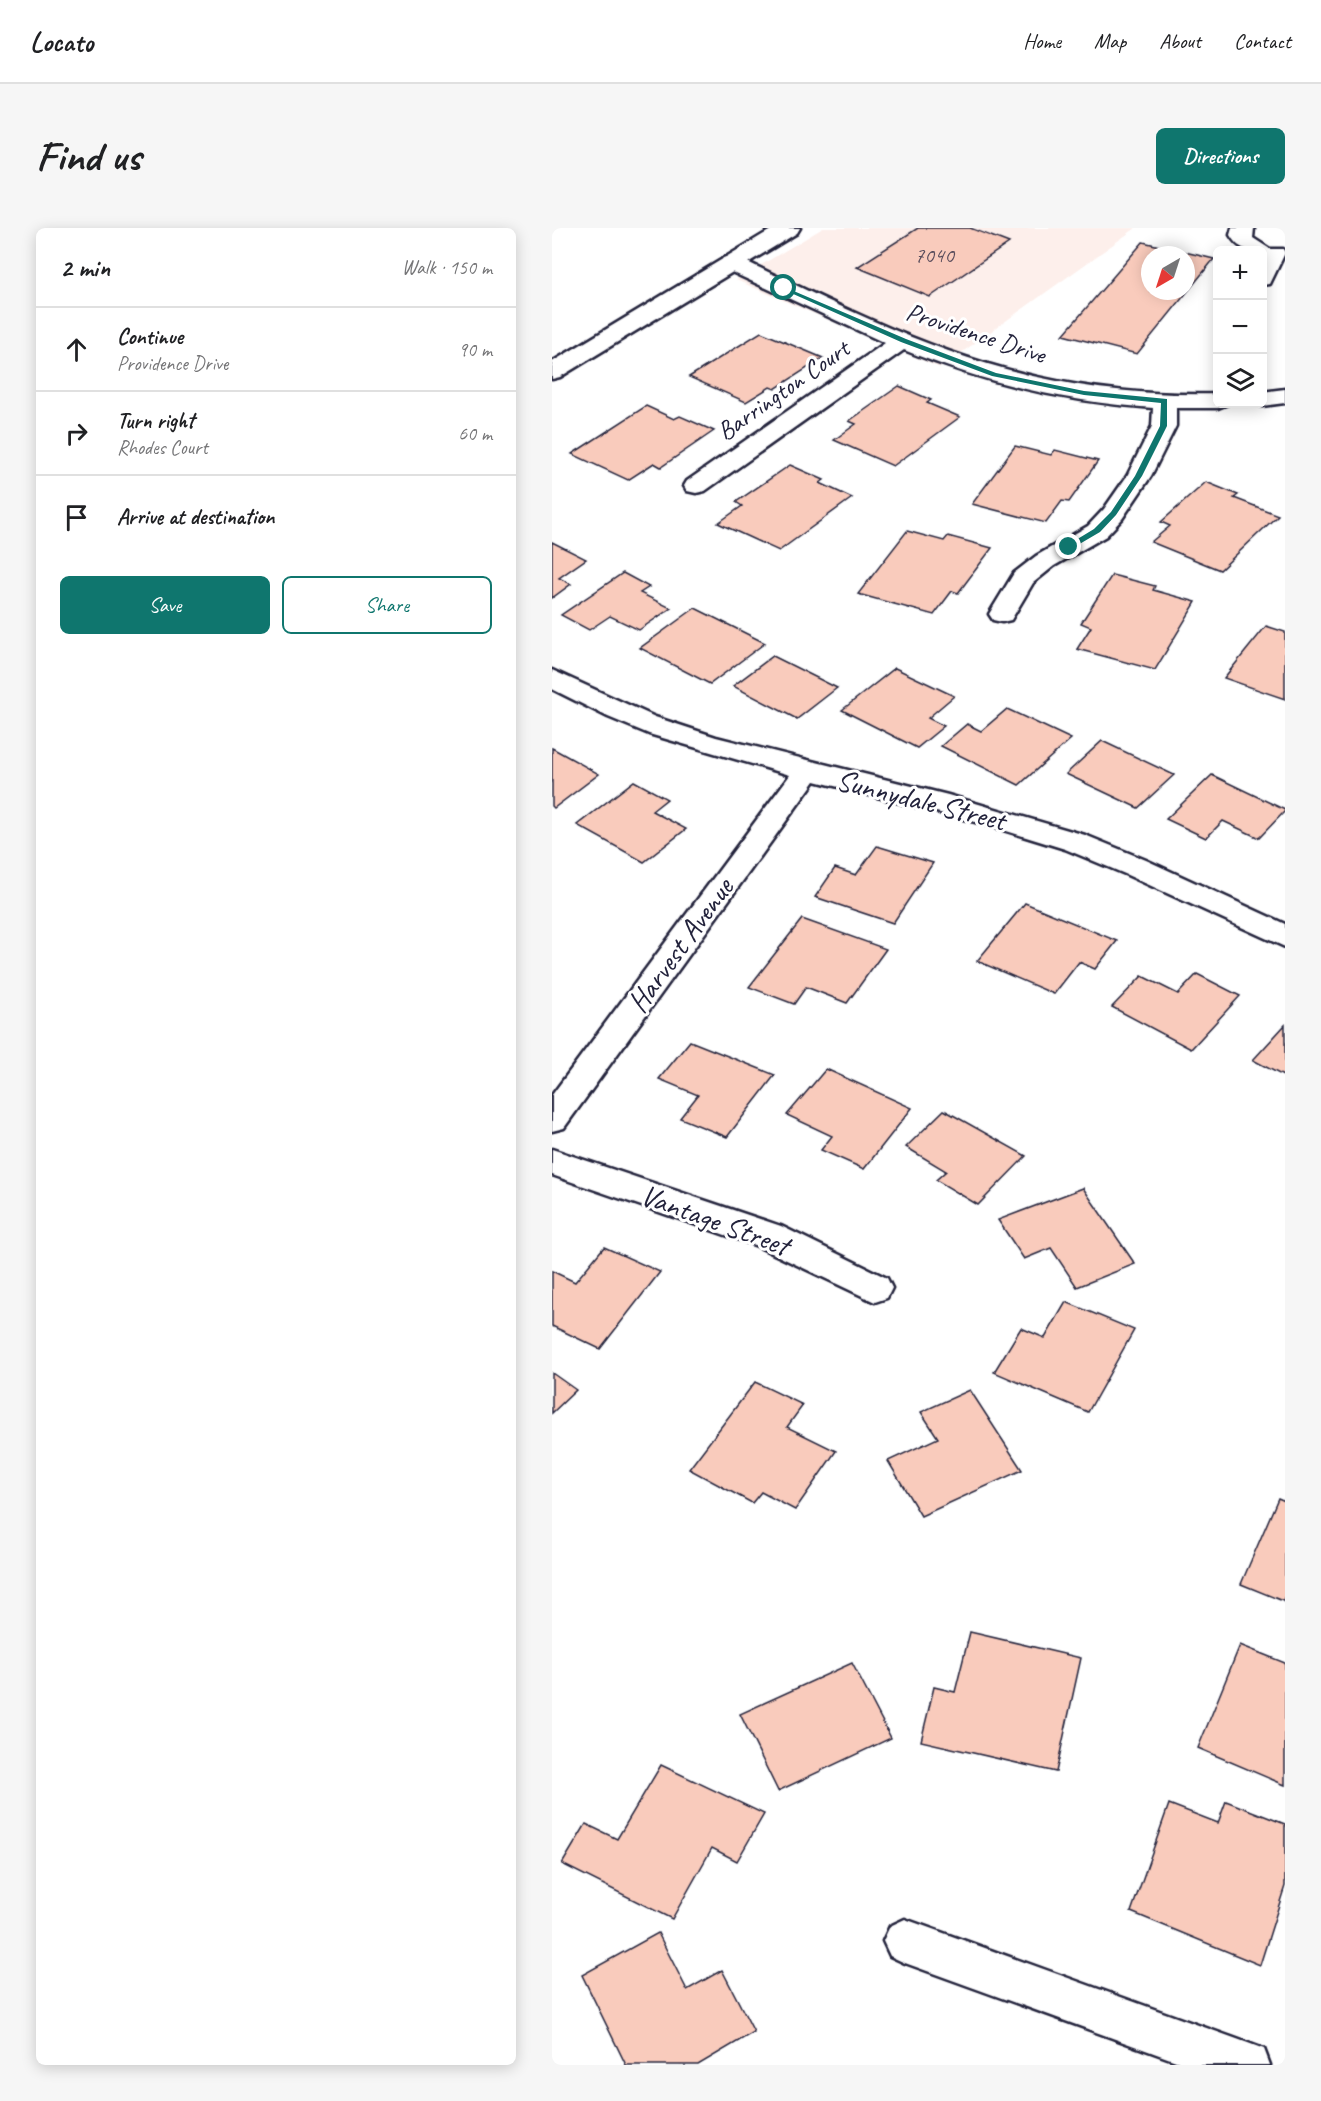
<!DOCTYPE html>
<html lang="en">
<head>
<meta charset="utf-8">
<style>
	:root { --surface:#fff; --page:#f6f6f6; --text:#202124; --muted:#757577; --line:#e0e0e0; --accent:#0f766e }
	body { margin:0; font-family:Caveat,sans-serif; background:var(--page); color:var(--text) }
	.controls { position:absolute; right:18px; top:18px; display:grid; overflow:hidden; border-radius:9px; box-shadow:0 3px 15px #0003 }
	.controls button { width:54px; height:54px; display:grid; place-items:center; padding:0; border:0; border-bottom:2px solid var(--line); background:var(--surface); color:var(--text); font:30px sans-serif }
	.compass { position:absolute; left:589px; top:18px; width:54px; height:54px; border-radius:50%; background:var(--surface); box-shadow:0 3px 15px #0003; rotate:219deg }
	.stop { position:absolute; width:18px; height:18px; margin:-14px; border:4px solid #0f766e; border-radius:50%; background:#fff }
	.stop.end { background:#0f766e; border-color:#fff; box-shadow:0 2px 6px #0008 }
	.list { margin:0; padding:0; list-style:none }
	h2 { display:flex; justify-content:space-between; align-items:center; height:78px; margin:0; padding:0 24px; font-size:26px }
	h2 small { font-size:20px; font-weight:400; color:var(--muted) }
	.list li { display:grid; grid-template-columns:39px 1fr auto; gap:18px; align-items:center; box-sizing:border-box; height:84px; padding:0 24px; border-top:2px solid var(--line) }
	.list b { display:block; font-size:22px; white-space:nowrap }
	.list p { margin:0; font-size:20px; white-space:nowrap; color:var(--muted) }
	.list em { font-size:20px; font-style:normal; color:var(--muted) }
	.actions { display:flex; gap:12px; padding:18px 24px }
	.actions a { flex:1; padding:14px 0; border:2px solid var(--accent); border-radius:9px; text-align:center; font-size:21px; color:var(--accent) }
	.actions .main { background:var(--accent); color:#fff }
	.icon { flex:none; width:33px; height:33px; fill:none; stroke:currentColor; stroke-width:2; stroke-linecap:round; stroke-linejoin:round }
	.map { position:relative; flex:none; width:733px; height:1837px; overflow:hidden; border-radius:9px }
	header { display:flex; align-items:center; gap:36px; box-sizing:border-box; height:84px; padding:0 30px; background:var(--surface); border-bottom:2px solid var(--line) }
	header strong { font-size:28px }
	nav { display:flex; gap:33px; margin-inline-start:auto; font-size:21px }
	.intro { display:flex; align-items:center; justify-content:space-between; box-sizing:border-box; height:144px; padding:0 36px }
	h1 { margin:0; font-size:42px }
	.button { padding:15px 27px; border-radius:9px; background:var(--accent); color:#fff; font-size:21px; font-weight:700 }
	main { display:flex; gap:36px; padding:0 36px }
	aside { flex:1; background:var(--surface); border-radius:9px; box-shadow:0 3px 15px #0003 }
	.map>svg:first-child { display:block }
</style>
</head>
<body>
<header>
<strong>Locato</strong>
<nav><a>Home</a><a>Map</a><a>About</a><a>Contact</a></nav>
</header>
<div class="intro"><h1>Find us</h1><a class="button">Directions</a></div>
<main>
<aside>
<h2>2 min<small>Walk · 150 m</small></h2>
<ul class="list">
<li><svg class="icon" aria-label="ahead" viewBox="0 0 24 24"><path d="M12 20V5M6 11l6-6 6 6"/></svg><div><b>Continue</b><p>Providence Drive</p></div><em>90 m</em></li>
<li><svg class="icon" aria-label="right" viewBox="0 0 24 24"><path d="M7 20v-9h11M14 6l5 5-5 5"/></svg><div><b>Turn right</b><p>Rhodes Court</p></div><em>60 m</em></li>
<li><svg class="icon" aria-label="arrive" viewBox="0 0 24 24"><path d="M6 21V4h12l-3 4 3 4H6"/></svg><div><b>Arrive at destination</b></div></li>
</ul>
<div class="actions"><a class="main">Save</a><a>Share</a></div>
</aside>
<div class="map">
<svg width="733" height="1837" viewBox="0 0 733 1837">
	<rect width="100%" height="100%" fill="#fff"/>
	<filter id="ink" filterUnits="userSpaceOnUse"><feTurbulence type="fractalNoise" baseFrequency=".0167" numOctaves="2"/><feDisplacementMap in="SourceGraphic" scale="12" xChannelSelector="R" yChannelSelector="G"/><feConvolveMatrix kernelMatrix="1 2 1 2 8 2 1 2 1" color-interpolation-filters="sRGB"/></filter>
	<g filter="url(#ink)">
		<!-- built -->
		<path fill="#fdefeb" d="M 271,0 L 584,0 L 388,140 L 184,52 Z"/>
		<!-- building -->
		<g fill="#f9cbbc" stroke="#22223b" stroke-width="1.5" fill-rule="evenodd">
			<path d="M 366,0 L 418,0 L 457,15 L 378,69 L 305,39 Z"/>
			<path d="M 591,14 L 662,31 L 585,126 L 511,107 ZM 598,27 L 634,27 L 634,63 L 598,63 Z"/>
			<path d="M 209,104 L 271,130 L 223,161 L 218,159 L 194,174 L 137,149 Z"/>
			<path d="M 347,158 L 379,172 L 375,175 L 408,189 L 341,238 L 282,212 L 304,196 L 297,193 Z"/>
			<path d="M 94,178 L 122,191 L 128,188 L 162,203 L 109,239 L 102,235 L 76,252 L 20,226 Z"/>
			<path d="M 463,218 L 499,227 L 503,222 L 546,233 L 517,274 L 510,273 L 494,295 L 420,276 Z"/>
			<path d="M 238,237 L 272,252 L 268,255 L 300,270 L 227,323 L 166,295 L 190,278 L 184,274 Z"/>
			<path d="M 654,254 L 686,267 L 682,270 L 726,287 L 668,342 L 599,314 L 618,298 L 609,294 Z"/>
			<path d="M 355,303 L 392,313 L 396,308 L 440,320 L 406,365 L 400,363 L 382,387 L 306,366 Z"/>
			<path d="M 0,314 L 34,331 L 7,350 L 19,356 L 0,370 Z"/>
			<path d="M 71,345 L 97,359 L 88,365 L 119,380 L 87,402 L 58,388 L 37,402 L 9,387 Z"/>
			<path d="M 560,347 L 603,358 L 601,362 L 644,374 L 603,442 L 525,421 L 539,399 L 529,395 Z"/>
			<path d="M 143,380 L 213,415 L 158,456 L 88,420 Z"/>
			<path d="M 714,398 L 733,404 L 733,471 L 672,450 Z"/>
			<path d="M 221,428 L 285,460 L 245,491 L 181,458 Z"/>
			<path d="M 343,440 L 402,468 L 376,490 L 392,498 L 365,520 L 290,482 Z"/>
			<path d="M 455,481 L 519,511 L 467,557 L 389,518 L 415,496 L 429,503 Z"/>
			<path d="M 550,513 L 622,547 L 586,580 L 514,546 Z"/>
			<path d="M 0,520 L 47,546 L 2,580 L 0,578 Z"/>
			<path d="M 660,547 L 733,582 L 733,583 L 707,610 L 671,593 L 654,610 L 614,591 Z"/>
			<path d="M 82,553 L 115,571 L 100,583 L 134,601 L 92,634 L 25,597 Z"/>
			<path d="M 325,618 L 381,635 L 341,695 L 263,669 L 283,640 L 304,647 Z"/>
			<path d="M 473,675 L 565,713 L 543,741 L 527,734 L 502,766 L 425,733 Z"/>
			<path d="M 250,691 L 334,721 L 295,775 L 254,759 L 242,776 L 197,759 Z"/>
			<path d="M 645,746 L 688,768 L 639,821 L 560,779 L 590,748 L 626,766 Z"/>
			<path d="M 733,797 L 733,849 L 701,832 Z"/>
			<path d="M 138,813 L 223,847 L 175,909 L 128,890 L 146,867 L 107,851 Z"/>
			<path d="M 274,841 L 360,880 L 312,941 L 269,922 L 280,908 L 235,887 Z"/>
			<path d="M 392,882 L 474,928 L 426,977 L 384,952 L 394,943 L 354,919 Z"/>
			<path d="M 531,960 L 583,1036 L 525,1059 L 499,1020 L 472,1031 L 446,992 Z"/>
			<path d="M 52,1019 L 108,1044 L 48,1121 L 0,1098 L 0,1043 L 23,1054 Z"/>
			<path d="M 514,1074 L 582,1102 L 536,1184 L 442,1144 L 469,1100 L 493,1110 Z"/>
			<path d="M 0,1145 L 24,1162 L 0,1185 Z"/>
			<path d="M 203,1154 L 251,1177 L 235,1199 L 284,1223 L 243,1282 L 209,1264 L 200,1275 L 137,1241 Z"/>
			<path d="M 418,1162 L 470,1242 L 369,1288 L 336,1233 L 386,1210 L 369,1184 Z"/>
			<path d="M 726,1270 L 733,1273 L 733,1374 L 689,1356 Z"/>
			<path d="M 418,1404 L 529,1430 L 504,1544 L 369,1513 L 382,1459 L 403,1464 Z"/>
			<path d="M 688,1417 L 733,1435 L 733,1557 L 646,1520 Z"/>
			<path d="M 300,1435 L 339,1510 L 226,1563 L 188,1486 Z"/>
			<path d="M 109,1537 L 212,1586 L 185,1633 L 160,1620 L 120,1691 L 10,1636 L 34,1596 L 65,1611 Z"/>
			<path d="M 674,1573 L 733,1596 L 733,1658 L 708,1737 L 579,1684 L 617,1576 L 666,1595 Z"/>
			<path d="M 106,1705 L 135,1762 L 170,1742 L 202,1804 L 146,1837 L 74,1837 L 30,1747 Z"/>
		</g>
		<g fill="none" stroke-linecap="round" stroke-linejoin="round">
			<defs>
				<g id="street">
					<path d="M 680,0 L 702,0 L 701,10 L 718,21 L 731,21 L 733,25 L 718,56 L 710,57 L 710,22 C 694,22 687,22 678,7 Z"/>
					<path d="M 179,28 C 196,33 213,43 229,50 C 258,64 287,78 317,91 C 433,143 536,169 666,166 L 666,176 L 676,176 L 666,180 L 624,180 L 624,198 L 599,248 L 570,291 L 554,308 L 502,338 L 481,355 L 459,392 L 450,394 L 441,392 L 437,386 L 462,345 L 484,328 L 536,298 L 552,281 L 575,248 L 600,198 L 601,180 C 515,174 432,155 352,122 L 153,263 L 144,265 L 135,263 L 132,258 L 135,253 L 333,115 L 171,40 L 168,35 L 171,30 Z"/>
					<path d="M 733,161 L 733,175 L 710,178 L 701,176 L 710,176 L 710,164 Z"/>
					<path d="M 0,442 L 103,489 L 164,509 L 396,567 L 533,607 L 594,632 L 733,696 L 733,719 L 573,646 L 513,621 L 435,597 L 263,553 L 12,900 L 0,903 L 0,867 L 238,547 L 97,506 L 56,489 L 0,461 Z"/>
					<path d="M 0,921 L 229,998 L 335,1050 L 340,1060 L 335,1070 L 323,1074 L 205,1018 L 0,947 Z"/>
					<path d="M 353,1691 L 696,1815 L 712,1821 L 718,1837 L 635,1837 L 353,1735 L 338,1728 L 331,1713 L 338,1698 Z"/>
				</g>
				<path id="secondary" d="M 222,0 L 248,0 L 245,5 L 8,149 L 0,151 L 0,134 Z"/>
			</defs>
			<!-- street casing -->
			<use href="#street" stroke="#22223b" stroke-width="5"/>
			<!-- secondary casing -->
			<use href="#secondary" stroke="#22223b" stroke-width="5"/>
			<!-- street -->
			<use href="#street" fill="#fff" fill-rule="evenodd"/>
			<!-- secondary -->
			<use href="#secondary" fill="#fff" fill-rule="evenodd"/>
		</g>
	</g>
	<!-- route -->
	<path fill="#0f766e" d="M 230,58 L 354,111 L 444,145 L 532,163 L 615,171 L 615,198 L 590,248 L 564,287 L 548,304 L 519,321 L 514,321 L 514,318 L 542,301 L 559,284 L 583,248 L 608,198 L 609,175 L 532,167 L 440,148 L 349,114 L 230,61 Z"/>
	<g text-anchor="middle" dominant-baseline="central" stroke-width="6" stroke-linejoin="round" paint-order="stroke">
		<!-- far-number labels -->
		<g font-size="22" fill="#584c5b">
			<text x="382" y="27">7040</text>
		</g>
		<!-- far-street labels -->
		<g font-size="26" fill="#22223b" stroke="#fff">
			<text transform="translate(424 105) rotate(18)">Providence Drive</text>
			<text transform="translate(231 162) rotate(-35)">Barrington Court</text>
		</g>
		<!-- street labels -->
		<g font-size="30" fill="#22223b" stroke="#fff">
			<text transform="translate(369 572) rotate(14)">Sunnydale Street</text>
			<text transform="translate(128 717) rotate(-54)">Harvest Avenue</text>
			<text transform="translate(163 992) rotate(20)">Vantage Street</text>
		</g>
	</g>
</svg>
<div class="controls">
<button>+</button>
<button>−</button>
<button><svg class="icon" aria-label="layers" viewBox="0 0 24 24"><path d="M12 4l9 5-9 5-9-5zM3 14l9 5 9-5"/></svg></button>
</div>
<svg class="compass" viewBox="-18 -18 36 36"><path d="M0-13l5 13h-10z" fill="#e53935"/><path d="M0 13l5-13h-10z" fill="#757577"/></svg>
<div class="stop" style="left:232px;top:60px"></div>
<div class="stop end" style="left:517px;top:319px"></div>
</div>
</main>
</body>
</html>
